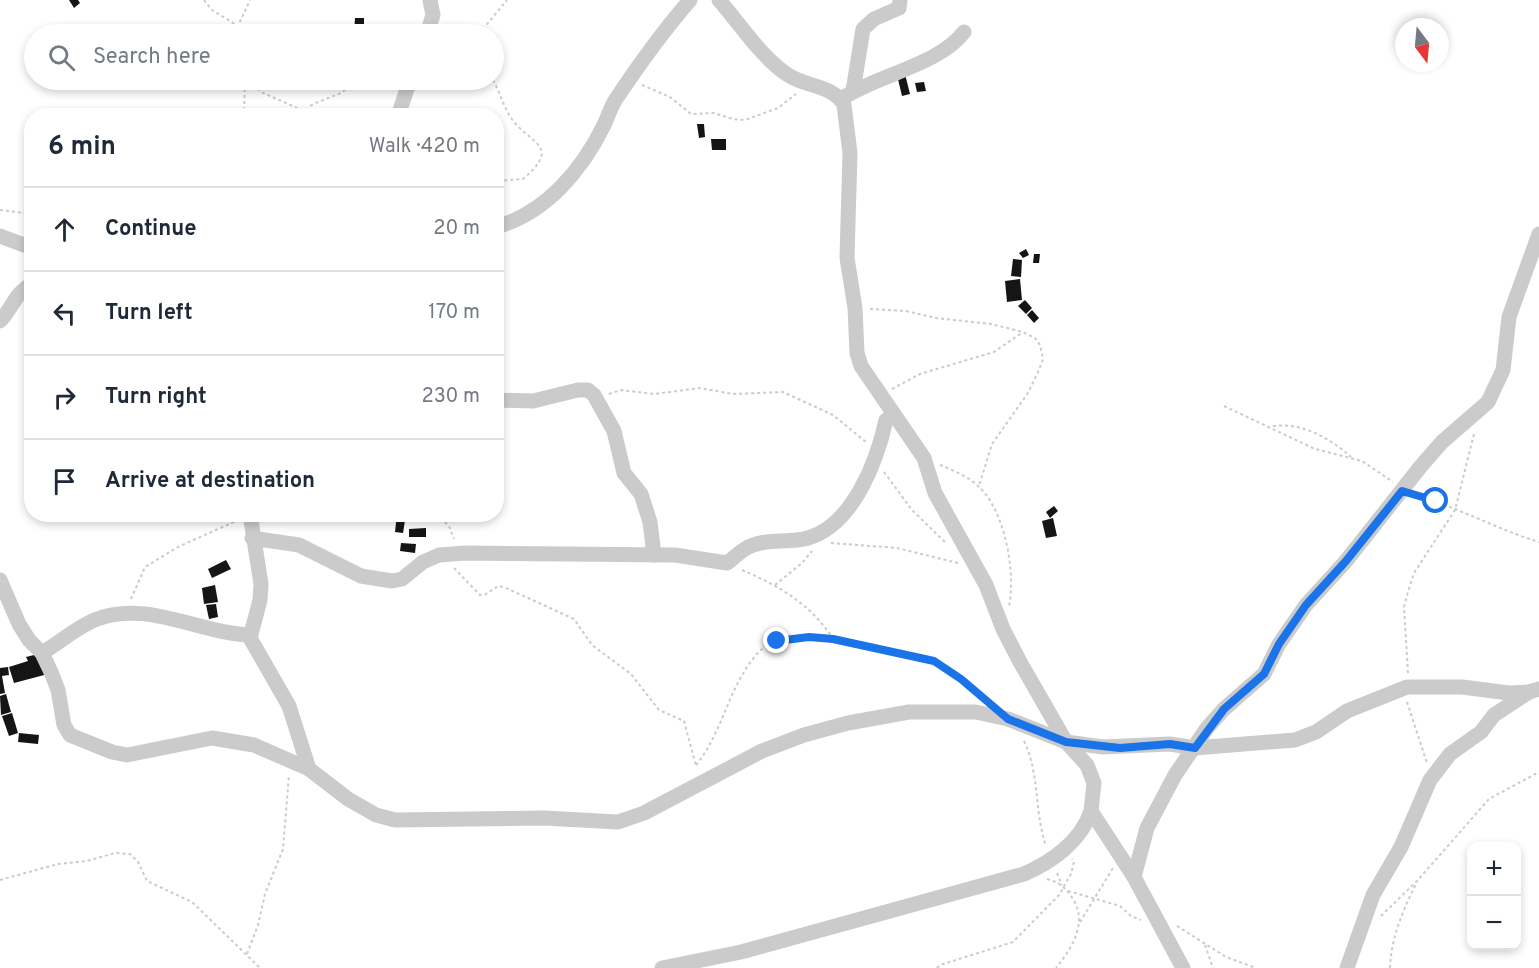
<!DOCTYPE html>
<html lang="en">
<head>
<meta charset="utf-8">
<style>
	:root { --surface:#fff; --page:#f2f2f3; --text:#1f2937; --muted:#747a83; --line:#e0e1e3 }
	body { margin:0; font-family:Overpass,sans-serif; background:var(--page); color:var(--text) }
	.controls { position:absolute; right:18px; bottom:18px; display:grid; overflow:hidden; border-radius:12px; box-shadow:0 3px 9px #0003 }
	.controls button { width:54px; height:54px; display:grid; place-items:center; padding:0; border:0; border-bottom:2px solid var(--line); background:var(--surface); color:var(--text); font:30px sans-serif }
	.compass { position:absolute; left:1395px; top:18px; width:54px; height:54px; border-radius:50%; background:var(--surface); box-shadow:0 3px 9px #0003; rotate:164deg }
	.stop { position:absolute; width:18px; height:18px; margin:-14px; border:4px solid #1a73e8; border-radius:50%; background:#fff }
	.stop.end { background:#1a73e8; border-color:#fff; box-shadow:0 2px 6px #0008 }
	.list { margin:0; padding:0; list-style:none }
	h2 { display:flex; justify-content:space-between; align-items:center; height:78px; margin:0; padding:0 24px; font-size:26px }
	h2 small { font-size:20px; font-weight:400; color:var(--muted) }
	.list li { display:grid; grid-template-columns:39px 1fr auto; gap:18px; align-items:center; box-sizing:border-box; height:84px; padding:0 24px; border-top:2px solid var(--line) }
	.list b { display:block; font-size:22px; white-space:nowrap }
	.list em { font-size:20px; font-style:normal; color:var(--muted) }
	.icon { flex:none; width:33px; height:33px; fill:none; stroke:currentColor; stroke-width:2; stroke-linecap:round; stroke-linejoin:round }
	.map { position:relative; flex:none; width:1539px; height:968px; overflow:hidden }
	.search { position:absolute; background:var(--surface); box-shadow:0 3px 9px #0003; left:24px; top:24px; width:480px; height:66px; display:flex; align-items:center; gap:15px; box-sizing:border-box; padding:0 21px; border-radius:33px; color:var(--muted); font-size:22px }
	.panel { position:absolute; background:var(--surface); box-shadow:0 3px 9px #0003; left:24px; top:108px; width:480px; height:414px; border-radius:24px }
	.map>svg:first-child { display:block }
</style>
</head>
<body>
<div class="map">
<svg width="1539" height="968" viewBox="0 0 1539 968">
	<rect width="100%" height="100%" fill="#fff"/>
	<!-- building -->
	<g fill="#151515">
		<path d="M 69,0 L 78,0 L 80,3 L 74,8 Z"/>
		<path d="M 355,18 L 364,18 L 364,33 L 354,33 Z"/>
		<path d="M 211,28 L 212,34 L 203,34 L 202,31 Z"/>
		<path d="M 905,74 L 910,94 L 902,96 L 897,75 Z"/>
		<path d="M 924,82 L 926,91 L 917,92 L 915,83 Z"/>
		<path d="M 697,124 L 704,124 L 705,137 L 699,138 Z"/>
		<path d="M 711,139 L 726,139 L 726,150 L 712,150 Z"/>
		<path d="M 1026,249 L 1029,255 L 1023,258 L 1019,253 Z"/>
		<path d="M 1034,254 L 1040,254 L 1039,263 L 1033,263 Z"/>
		<path d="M 1013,259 L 1022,260 L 1021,277 L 1011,276 Z"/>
		<path d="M 1020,279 L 1022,300 L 1007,302 L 1005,281 Z"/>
		<path d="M 1025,300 L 1032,308 L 1026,314 L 1018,306 Z"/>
		<path d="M 1032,310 L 1039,318 L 1034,323 L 1027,315 Z"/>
		<path d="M 1054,506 L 1058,511 L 1050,518 L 1046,512 Z"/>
		<path d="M 397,514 L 406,514 L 403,533 L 395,532 Z"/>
		<path d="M 1053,518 L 1057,536 L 1046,538 L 1042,521 Z"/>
		<path d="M 426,528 L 426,537 L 409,537 L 409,529 Z"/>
		<path d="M 401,543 L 416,544 L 415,553 L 400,551 Z"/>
		<path d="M 226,560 L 231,569 L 212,578 L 208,569 Z"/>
		<path d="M 215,585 L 218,602 L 204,604 L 202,588 Z"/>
		<path d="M 216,604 L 218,617 L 209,619 L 206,605 Z"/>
		<path d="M 42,653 L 48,674 L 14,683 L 9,667 L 28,661 L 26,657 Z"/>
		<path d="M 8,667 L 9,675 L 2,676 L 5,693 L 0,694 L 0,668 Z"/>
		<path d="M 6,694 L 11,712 L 1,715 L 0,696 Z"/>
		<path d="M 12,713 L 18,733 L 9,736 L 2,716 Z"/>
		<path d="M 19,733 L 39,735 L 38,744 L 18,742 Z"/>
	</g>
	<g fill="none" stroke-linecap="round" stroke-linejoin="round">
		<!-- path -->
		<g stroke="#cbcbcb" stroke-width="2" stroke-dasharray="3 3" stroke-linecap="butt">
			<path d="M 204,0 L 212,10 L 238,26"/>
			<path d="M 238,34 L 238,26 L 250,0"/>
			<path d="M 479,34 L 507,0"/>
			<path d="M 249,80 L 261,92 L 304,111 L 313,104 L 341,93 L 357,80"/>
			<path d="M 493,80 C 500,92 503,106 511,118 C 529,144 563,145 523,179 L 496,181"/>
			<path d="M 642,85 L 670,97 L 691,114 L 714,113 L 733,119 L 745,120 L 778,108 L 796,94"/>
			<path d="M 244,116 L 245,80"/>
			<path d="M 0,210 L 32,214"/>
			<path d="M 870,309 L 906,311 L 936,318 L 991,324 L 1023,332 L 1036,339 L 1040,345 L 1043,359 L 1039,370 L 1028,393 L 992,444 L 979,486"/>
			<path d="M 892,389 L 920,374 L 994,352 L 1023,332"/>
			<path d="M 609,394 L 621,390 L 654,394 L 700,388 L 733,394 L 783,392 L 833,415 L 866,442"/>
			<path d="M 1224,406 L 1315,449 L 1362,461 L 1393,482"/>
			<path d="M 1273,426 C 1301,422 1330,438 1351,457"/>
			<path d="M 940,465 C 953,470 971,478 980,488 C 1005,512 1016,573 1009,606"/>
			<path d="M 884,472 L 912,510 L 947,544"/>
			<path d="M 1415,495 C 1458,507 1496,529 1539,542"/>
			<path d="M 436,514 L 449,526 L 454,539"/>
			<path d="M 831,543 L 897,548 L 958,563"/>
			<path d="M 454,568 L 480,595 L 486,594 L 498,586 L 504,587 L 574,619 L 592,645 L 631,674 L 659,710 L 684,721 L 696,766"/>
			<path d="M 742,570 C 779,586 811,604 833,639"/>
			<path d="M 775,585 L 802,563 L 812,551"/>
			<path d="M 131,599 L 145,567 L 178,547 L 236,521"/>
			<path d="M 1408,673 L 1404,607 L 1408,592 L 1414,573 L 1455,510 L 1474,434"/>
			<path d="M 1407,702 L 1427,763"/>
			<path d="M 1024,741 C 1040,774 1034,811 1046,846"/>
			<path d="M 696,765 C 725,730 729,679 764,647 C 789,626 834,640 862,646 C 886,650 912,651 934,661 C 953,669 969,686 985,699"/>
			<path d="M 1057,873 L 1062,885"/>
			<path d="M 1047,879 C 1059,882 1066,888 1073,899 C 1088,923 1072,948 1056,968"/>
			<path d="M 0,880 L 58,864 L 87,861 L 115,853 L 130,854 L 138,862 L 147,881 L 192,902 L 260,968"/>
			<path d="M 1068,891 L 1120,906 L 1131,916 L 1141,920"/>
			<path d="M 1381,916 L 1417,881 L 1489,799 L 1539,772"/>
			<path d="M 1080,922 L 1113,868"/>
			<path d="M 1177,926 L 1226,957 L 1256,968"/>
			<path d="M 1205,945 L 1213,968"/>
			<path d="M 247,954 L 258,925 L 265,894 L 283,849 L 289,775"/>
			<path d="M 937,968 L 940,965 L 1013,942 L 1059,895 L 1071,874 L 1074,862 L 1072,859"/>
			<path d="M 1390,968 C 1391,938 1403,910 1416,884"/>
		</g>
		<!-- street -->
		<g stroke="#cbcbcb" stroke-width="15">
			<path d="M 719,0 C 740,24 761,57 788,75 C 806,87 833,85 844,105 L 850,153 L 847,258 L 855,308 L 857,353 L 861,366 L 924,458 L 935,493 L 986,585 L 1003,629 L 1020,662 L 1066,742 L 1087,765 L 1094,783 L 1091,811 L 1134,877 L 1183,968"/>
			<path d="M 427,34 L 433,15 L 430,0"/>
			<path d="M 853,91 L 863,29 L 874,19 L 899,8 L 900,0"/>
			<path d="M 841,99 C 877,75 939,65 964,32"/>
			<path d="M 398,116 L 410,80"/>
			<path d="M 496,227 C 546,213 582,170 604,125 C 609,115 611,105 618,96 C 640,63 664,30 690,0"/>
			<path d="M 0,236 L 32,248"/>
			<path d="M 0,321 C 13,307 15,293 32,284"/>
			<path d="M 496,400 L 533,401 L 578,390 L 588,390 L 594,395 L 614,431 L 624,473 L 641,494 L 650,522 L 654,555"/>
			<path d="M 250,514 L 261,584 L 260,600 L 250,638 L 289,706 L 309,769"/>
			<path d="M 252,538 L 299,545 L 361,576 L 392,581 L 402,579 L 423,562 L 439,555 L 465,553 L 675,555 L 727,563 C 733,559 738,553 745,549 C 764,537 787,544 808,538 C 853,525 877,461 886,420"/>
			<path d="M 0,580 L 19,624 L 29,640 L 42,653 L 51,672 L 58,690 L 64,725 L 70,735 L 112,752 L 127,755 L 212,738 L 254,745 L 309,769 L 348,799 L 376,815 L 395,820 L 544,818 L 618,822 L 644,813 L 762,751 L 804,735 L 848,723 L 909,712 L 976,712 L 1008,719 L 1066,742 L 1103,747 L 1170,744 L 1195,748 L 1295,740 L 1316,732 L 1347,711 L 1407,687 L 1462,687 L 1509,693 L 1529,692 L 1539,689"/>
			<path d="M 42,653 C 61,642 76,627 97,619 C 148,600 198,633 249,635"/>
			<path d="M 1134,877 L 1147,828 L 1175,775 L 1207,728 L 1224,709 L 1264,674 L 1279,644 L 1306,605 L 1346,561 L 1421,466 L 1442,442 L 1488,402 L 1503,370 L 1509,317 L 1539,234"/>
			<path d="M 662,968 L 741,952 L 1024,874 C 1052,862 1081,841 1091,811"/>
			<path d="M 1347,968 L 1373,895 L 1401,847 L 1430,780 L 1450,754 L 1481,732 L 1494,715 L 1529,692"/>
		</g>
	</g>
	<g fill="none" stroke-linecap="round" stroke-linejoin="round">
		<!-- route -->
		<path stroke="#1a73e8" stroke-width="8" d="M 777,641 L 809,637 L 833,639 L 934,661 L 961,679 L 1008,719 L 1066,742 L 1120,748 L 1170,744 L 1195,748 L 1224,709 L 1264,674 L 1279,644 L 1306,605 L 1346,561 L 1402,491 L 1436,501"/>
	</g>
</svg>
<div class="controls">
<button>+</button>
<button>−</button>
</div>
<svg class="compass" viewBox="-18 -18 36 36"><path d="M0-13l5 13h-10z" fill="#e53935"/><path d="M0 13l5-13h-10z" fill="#747a83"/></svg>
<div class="stop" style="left:1436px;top:501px"></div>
<div class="stop end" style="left:777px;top:641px"></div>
<div class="search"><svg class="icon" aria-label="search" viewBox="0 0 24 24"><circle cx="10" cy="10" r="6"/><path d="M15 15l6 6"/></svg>Search here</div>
<section class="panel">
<h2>6 min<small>Walk · 420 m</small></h2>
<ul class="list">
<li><svg class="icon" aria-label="ahead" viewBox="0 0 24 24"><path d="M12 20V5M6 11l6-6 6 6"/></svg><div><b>Continue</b></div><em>20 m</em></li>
<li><svg class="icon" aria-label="left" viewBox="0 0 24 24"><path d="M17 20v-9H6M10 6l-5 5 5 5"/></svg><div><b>Turn left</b></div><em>170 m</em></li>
<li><svg class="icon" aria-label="right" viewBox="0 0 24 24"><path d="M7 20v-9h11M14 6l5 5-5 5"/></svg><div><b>Turn right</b></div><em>230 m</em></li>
<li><svg class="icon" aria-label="arrive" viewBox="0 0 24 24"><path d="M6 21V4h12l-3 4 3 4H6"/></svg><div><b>Arrive at destination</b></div></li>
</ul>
</section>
</div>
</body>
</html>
